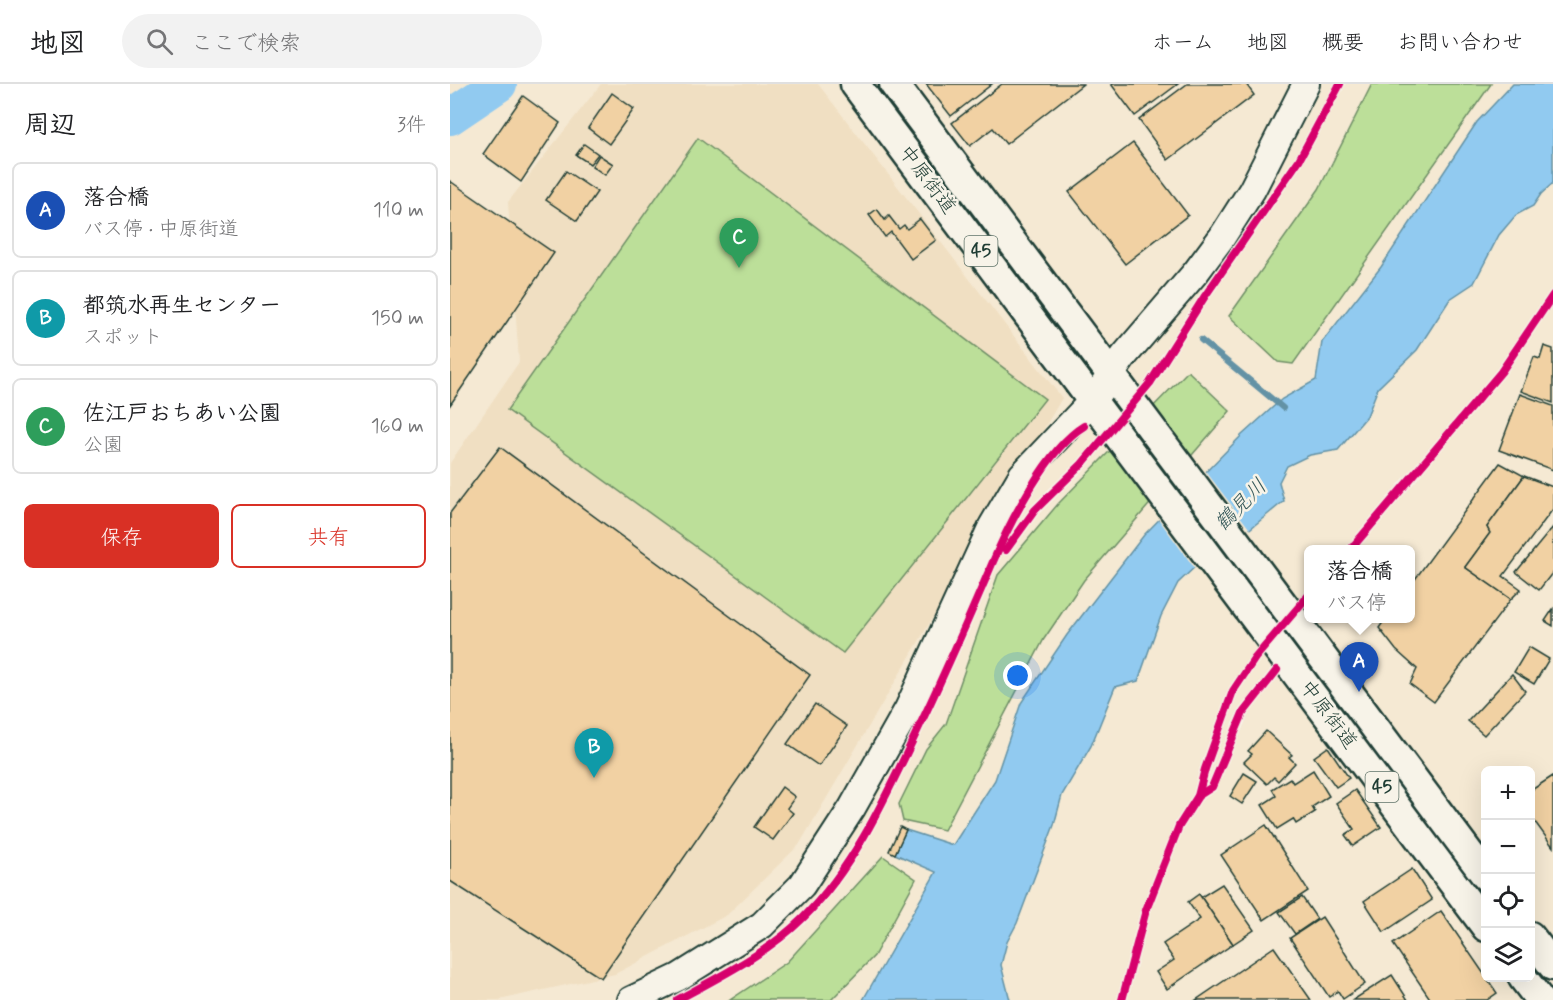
<!DOCTYPE html>
<html lang="ja">
<head>
<meta charset="utf-8">
<style>
	:root { --surface:#fff; --page:#f2f2f2; --text:#202124; --muted:#757577; --line:#e0e0e0; --accent:#d93025 }
	body { margin:0; font-family:Mynerve,"Klee One",sans-serif; background:var(--page); color:var(--text) }
	.controls { position:absolute; right:18px; bottom:18px; display:grid; overflow:hidden; border-radius:9px; box-shadow:0 6px 24px #0002 }
	.controls button { width:54px; height:54px; display:grid; place-items:center; padding:0; border:0; border-bottom:2px solid var(--line); background:var(--surface); color:var(--text); font:30px sans-serif }
	.you { position:absolute; left:568px; top:592px; width:21px; height:21px; margin:-15px; border:4px solid #fff; border-radius:50%; background:#1a73e8; box-shadow:0 0 0 9px #1a73e833 }
	.badge { display:grid; place-items:center; width:39px; height:39px; border-radius:50%; background:var(--accent); color:#fff; font-size:20px; font-weight:700 }
	.pin { position:absolute; translate:-50% -50px; filter:drop-shadow(0 2px 3px #0008) }
	.pin::after { content:''; position:absolute; top:32px; width:21px; height:18px; background:inherit; clip-path:polygon(0 0,100% 0,50% 100%) }
	.popup { position:absolute; left:854px; top:461px; width:111px; height:78px; box-sizing:border-box; display:grid; place-content:center; border-radius:9px; background:var(--surface); filter:drop-shadow(0 2px 4px #0005); font-size:20px; white-space:nowrap; color:var(--muted) }
	.popup b { font-size:22px; color:var(--text) }
	.popup::after { content:''; position:absolute; left:50%; top:100%; margin-left:-12px; border:12px solid transparent; border-top-color:var(--surface) }
	.list { margin:0; padding:0; list-style:none }
	h2 { display:flex; justify-content:space-between; align-items:center; height:78px; margin:0; padding:0 24px; font-size:26px }
	h2 small { font-size:20px; font-weight:400; color:var(--muted) }
	.list li { display:grid; grid-template-columns:39px 1fr auto; gap:18px; align-items:center; box-sizing:border-box; height:96px; margin:0 12px 12px; padding:0 12px; border:2px solid var(--line); border-radius:9px }
	.list b { display:block; font-size:22px; white-space:nowrap }
	.list p { margin:0; font-size:20px; white-space:nowrap; color:var(--muted) }
	.list em { font-size:20px; font-style:normal; color:var(--muted) }
	.actions { display:flex; gap:12px; padding:18px 24px }
	.actions a { flex:1; padding:14px 0; border:2px solid var(--accent); border-radius:9px; text-align:center; font-size:21px; color:var(--accent) }
	.actions .main { background:var(--accent); color:#fff }
	.icon { flex:none; width:33px; height:33px; fill:none; stroke:currentColor; stroke-width:2; stroke-linecap:round; stroke-linejoin:round }
	.map { position:relative; flex:none; width:1103px; height:916px; overflow:hidden }
	header { display:flex; align-items:center; gap:36px; box-sizing:border-box; height:84px; padding:0 30px; background:var(--surface); border-bottom:2px solid var(--line) }
	header strong { font-size:28px }
	nav { display:flex; gap:33px; margin-inline-start:auto; font-size:21px }
	.search { width:420px; height:54px; background:var(--page); display:flex; align-items:center; gap:15px; box-sizing:border-box; padding:0 21px; border-radius:33px; color:var(--muted); font-size:22px }
	main { display:flex }
	aside { flex:1; background:var(--surface) }
	.map>svg:first-child { display:block }
</style>
</head>
<body>
<header>
<strong>地図</strong>
<div class="search"><svg class="icon" aria-label="search" viewBox="0 0 24 24"><circle cx="10" cy="10" r="6"/><path d="M15 15l6 6"/></svg>ここで検索</div>
<nav><a>ホーム</a><a>地図</a><a>概要</a><a>お問い合わせ</a></nav>
</header>
<main>
<aside>
<h2>周辺<small>3件</small></h2>
<ul class="list">
<li><span class="badge" style="background:#1a4fb4">A</span><div><b>落合橋</b><p>バス停 · 中原街道</p></div><em>110 m</em></li>
<li><span class="badge" style="background:#0f9aa8">B</span><div><b>都筑水再生センター</b><p>スポット</p></div><em>150 m</em></li>
<li><span class="badge" style="background:#2e9e5b">C</span><div><b>佐江戸おちあい公園</b><p>公園</p></div><em>160 m</em></li>
</ul>
<div class="actions"><a class="main">保存</a><a>共有</a></div>
</aside>
<div class="map">
<svg width="1103" height="916" viewBox="0 0 1103 916">
	<rect width="100%" height="100%" fill="#f5e9d3"/>
	<filter id="ink" filterUnits="userSpaceOnUse"><feTurbulence type="fractalNoise" baseFrequency=".0167" numOctaves="2"/><feDisplacementMap in="SourceGraphic" scale="12" xChannelSelector="R" yChannelSelector="G"/><feConvolveMatrix kernelMatrix="1 2 1 2 8 2 1 2 1" color-interpolation-filters="sRGB"/></filter>
	<g filter="url(#ink)">
		<!-- built -->
		<path fill="#f0dfc2" d="M 151,0 L 368,0 L 612,314 L 349,761 L 277,831 L 165,890 L 49,916 L 0,916 L 0,379 L 69,278 L 58,118 Z"/>
		<!-- green -->
		<g fill="#bcdf99" stroke="#6e8e66" stroke-width="1.5">
			<path d="M 922,0 L 1041,0 L 843,280 L 828,278 L 779,232 L 869,105 Z"/>
			<path d="M 248,54 L 595,315 L 393,569 L 57,326 Z"/>
			<path d="M 738,287 L 780,327 L 634,496 L 594,555 L 494,746 L 453,737 L 449,720 L 476,665 L 496,640 L 548,491 L 608,420 Z"/>
			<path d="M 433,772 L 466,795 L 424,872 L 381,916 L 280,916 L 337,878 Z"/>
		</g>
		<!-- water -->
		<path fill="#91caf0" stroke="#6392a5" stroke-width="1.5" d="M 1063,0 L 1103,0 L 1103,99 L 1091,110 L 1083,122 L 1066,131 L 1049,151 L 1024,199 L 1000,215 L 967,266 L 928,304 L 917,332 L 888,366 L 860,371 L 837,382 L 829,398 L 834,417 L 773,467 L 746,482 L 728,499 L 711,532 L 688,597 L 665,603 L 641,662 L 612,711 L 604,741 L 567,839 L 557,858 L 551,881 L 560,916 L 413,916 L 486,788 L 445,770 L 456,746 L 503,761 L 545,696 L 571,619 L 617,551 L 694,451 L 792,351 L 832,315 L 866,296 L 872,258 L 931,183 L 1027,38 Z"/>
		<!-- pier -->
		<path fill="#f5e9d3" d="M 754,385 L 802,448 L 774,470 L 746,486 L 707,433 Z"/>
		<g fill="none" stroke-linecap="round" stroke-linejoin="round">
			<!-- stream -->
			<path stroke="#6392a5" stroke-width="6" d="M 751,256 L 833,324"/>
			<!-- river -->
			<path stroke="#91caf0" stroke-width="36" d="M 0,33 L 49,0"/>
		</g>
		<!-- building -->
		<g fill="#f1d1a3" stroke="#1f3d34" stroke-width="1.5">
			<path d="M 476,0 L 542,0 L 501,32 Z"/>
			<path d="M 552,0 L 633,0 L 556,60 L 543,44 L 520,62 L 502,39 Z"/>
			<path d="M 661,0 L 728,0 L 685,32 Z"/>
			<path d="M 737,0 L 796,0 L 804,11 L 718,76 L 689,36 Z"/>
			<path d="M 162,9 L 184,25 L 159,60 L 138,44 Z"/>
			<path d="M 73,12 L 110,39 L 71,98 L 33,70 Z"/>
			<path d="M 683,59 L 738,131 L 675,180 L 619,108 Z"/>
			<path d="M 134,60 L 148,70 L 140,80 L 126,71 Z"/>
			<path d="M 149,71 L 163,80 L 155,91 L 142,82 Z"/>
			<path d="M 116,87 L 147,108 L 127,137 L 96,116 Z"/>
			<path d="M 0,97 L 104,169 L 0,321 Z"/>
			<path d="M 427,125 L 435,136 L 439,132 L 449,145 L 454,141 L 457,145 L 470,135 L 486,156 L 461,175 L 441,148 L 435,153 L 419,131 Z"/>
			<path d="M 1094,262 L 1103,265 L 1103,319 L 1071,307 L 1084,273 L 1090,275 Z"/>
			<path d="M 1070,310 L 1103,322 L 1103,386 L 1049,366 Z"/>
			<path d="M 50,363 L 360,591 L 151,894 L 0,797 L 0,429 Z"/>
			<path d="M 1050,379 L 1074,392 L 1037,443 L 1040,449 L 1015,483 L 1061,515 L 984,618 L 960,600 L 967,585 L 946,566 L 929,544 L 936,534 L 960,534 L 960,502 Z"/>
			<path d="M 1074,392 L 1103,403 L 1103,425 L 1053,492 L 1071,505 L 1061,515 L 1015,483 L 1040,449 L 1037,443 Z"/>
			<path d="M 1103,443 L 1103,488 L 1089,506 L 1066,488 Z"/>
			<path d="M 1103,525 L 1103,542 L 1095,537 Z"/>
			<path d="M 1079,563 L 1099,575 L 1084,600 L 1064,588 Z"/>
			<path d="M 1062,590 L 1075,607 L 1034,651 L 1018,637 Z"/>
			<path d="M 365,620 L 397,642 L 369,682 L 337,660 Z"/>
			<path d="M 816,647 L 842,671 L 839,673 L 845,679 L 828,697 L 824,693 L 817,700 L 794,678 L 802,670 L 798,667 Z"/>
			<path d="M 878,663 L 899,694 L 886,703 L 864,673 Z"/>
			<path d="M 863,686 L 879,712 L 862,723 L 865,728 L 846,740 L 843,735 L 827,745 L 812,721 L 826,712 L 822,705 L 840,694 L 843,699 Z"/>
			<path d="M 794,689 L 807,697 L 792,720 L 780,712 Z"/>
			<path d="M 1103,692 L 1103,763 L 1080,731 L 1080,707 Z"/>
			<path d="M 332,703 L 345,713 L 337,724 L 343,729 L 323,756 L 304,743 Z"/>
			<path d="M 905,706 L 931,743 L 903,762 L 895,751 L 904,745 L 886,719 Z"/>
			<path d="M 816,741 L 858,807 L 814,836 L 771,771 Z"/>
			<path d="M 450,743 L 456,746 L 445,770 L 439,767 Z"/>
			<path d="M 962,785 L 982,816 L 934,848 L 914,817 Z"/>
			<path d="M 772,800 L 804,846 L 783,860 L 751,813 Z"/>
			<path d="M 749,810 L 783,860 L 717,905 L 706,888 L 724,876 L 713,860 L 750,835 L 738,818 Z"/>
			<path d="M 852,813 L 867,835 L 845,850 L 829,828 Z"/>
			<path d="M 991,827 L 1047,909 L 1037,916 L 981,916 L 943,860 Z"/>
			<path d="M 872,833 L 915,900 L 893,915 L 888,907 L 879,913 L 840,854 Z"/>
			<path d="M 824,863 L 861,916 L 746,916 Z"/>
			<path d="M 942,891 L 958,916 L 903,916 Z"/>
		</g>
		<g fill="none" stroke-linecap="round" stroke-linejoin="round">
			<defs>
				<path id="secondary" d="M 181,916 L 229,893 L 312,841 L 352,801 L 402,724 L 458,625 L 542,442 L 572,391 L 643,316 L 674,272 L 746,188 L 772,153 L 802,106 L 856,0"/>
				<g id="primary">
					<path d="M 405,0 L 1036,843"/>
					<path d="M 444,0 L 1036,792"/>
					<path d="M 1080,852 L 1103,882"/>
					<path d="M 1073,894 L 1090,916"/>
				</g>
			</defs>
			<!-- secondary casing -->
			<use href="#secondary" stroke="#1f3d34" stroke-width="30"/>
			<!-- primary casing -->
			<use href="#primary" stroke="#1f3d34" stroke-width="33"/>
			<!-- secondary -->
			<use href="#secondary" stroke="#f7f3e8" stroke-width="26"/>
			<!-- primary -->
			<use href="#primary" stroke="#f7f3e8" stroke-width="28"/>
			<defs>
				<g id="cycleway">
					<path d="M 556,466 L 585,426 L 632,380 L 700,299 L 755,212 L 849,76 L 890,0"/>
					<path d="M 900,466 L 1051,288 L 1103,211"/>
					<path d="M 748,712 L 762,703 L 793,629 L 827,586"/>
					<path d="M 227,916 C 269,893 318,869 353,834 C 401,786 431,723 460,662 C 489,602 516,541 542,480 C 559,440 597,364 634,342"/>
					<path d="M 672,916 L 696,826 L 729,742 L 748,712 L 755,685 L 783,607 L 805,574 L 858,512"/>
				</g>
			</defs>
			<!-- cycleway casing -->
			<use href="#cycleway" stroke="#f7f3e8" stroke-width="11"/>
			<!-- cycleway -->
			<use href="#cycleway" stroke="#d6006c" stroke-width="8"/>
		</g>
	</g>
	<g text-anchor="middle" dominant-baseline="central" stroke-width="5" stroke-linejoin="round" paint-order="stroke">
		<!-- shield labels -->
		<g fill="#f7f3e8" stroke="#60746a" stroke-width="1.5">
			<rect x="514.5" y="152" width="33" height="30" rx="4.5"/>
			<rect x="915.5" y="688" width="33" height="30" rx="4.5"/>
		</g>
		<g font-size="18" font-weight="bold" fill="#1f3d34">
			<text x="531" y="167">45</text>
			<text x="932" y="703">45</text>
		</g>
		<!-- street labels -->
		<g font-size="20" fill="#1f3d34" stroke="#f7f3e8">
			<text transform="translate(477 96) rotate(53)">中原街道</text>
			<text transform="translate(878 631) rotate(53)">中原街道</text>
		</g>
		<!-- water labels -->
		<g font-size="21" font-style="italic" fill="#36595a" stroke="#f7f3e8">
			<text transform="translate(791 421) rotate(-45)">鶴見川</text>
		</g>
	</g>
</svg>
<div class="controls">
<button>+</button>
<button>−</button>
<button><svg class="icon" aria-label="locate" viewBox="0 0 24 24"><circle cx="12" cy="12" r="6"/><path d="M12 2v4M12 18v4M2 12h4M18 12h4"/></svg></button>
<button><svg class="icon" aria-label="layers" viewBox="0 0 24 24"><path d="M12 4l9 5-9 5-9-5zM3 14l9 5 9-5"/></svg></button>
</div>
<div class="you"></div>
<div class="pin badge" style="left:909px;top:608px;background:#1a4fb4">A</div>
<div class="popup"><b>落合橋</b>バス停</div>
<div class="pin badge" style="left:144px;top:694px;background:#0f9aa8">B</div>
<div class="pin badge" style="left:289px;top:184px;background:#2e9e5b">C</div>
</div>
</main>
</body>
</html>
